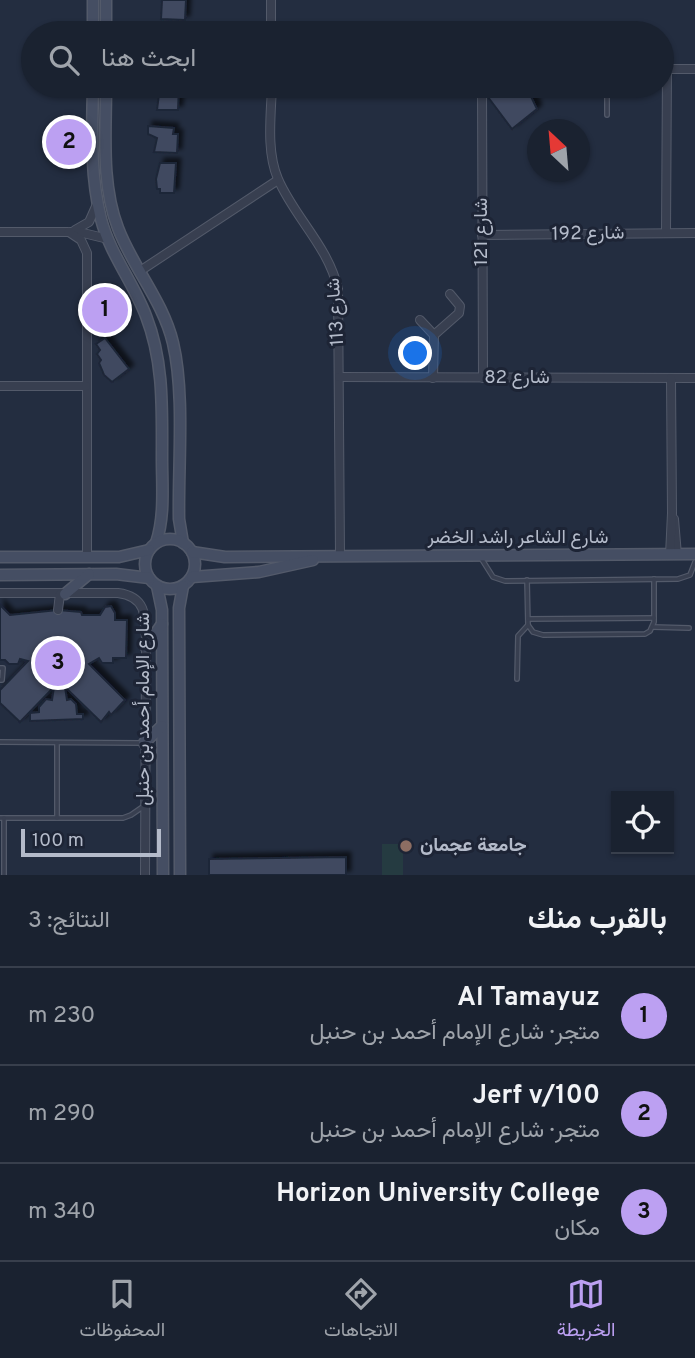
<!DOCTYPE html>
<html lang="ar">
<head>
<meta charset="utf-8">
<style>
	:root { --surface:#1a2230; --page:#232a38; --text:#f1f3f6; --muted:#9fa4ab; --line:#383f4c; --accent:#bca0f2 }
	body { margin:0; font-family:Overpass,Vazirmatn,sans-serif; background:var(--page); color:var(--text); direction:rtl }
	.controls { position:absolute; right:21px; bottom:21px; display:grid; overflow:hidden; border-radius:0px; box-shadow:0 2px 5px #0004 }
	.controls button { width:63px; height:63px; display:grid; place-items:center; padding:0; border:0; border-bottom:2px solid var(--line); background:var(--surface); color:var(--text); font:35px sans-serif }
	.compass { position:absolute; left:527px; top:119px; width:63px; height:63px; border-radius:50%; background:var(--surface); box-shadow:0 2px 5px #0004; rotate:334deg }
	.scale { position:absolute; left:21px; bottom:18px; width:140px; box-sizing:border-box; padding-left:7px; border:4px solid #b4bbca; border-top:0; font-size:19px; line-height:24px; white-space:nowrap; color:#b4bbca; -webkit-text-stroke:5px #1d2435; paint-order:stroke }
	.you { position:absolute; left:416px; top:354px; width:24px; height:24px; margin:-18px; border:5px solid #fff; border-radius:50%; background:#1a73e8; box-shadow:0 0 0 10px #1a73e833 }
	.badge { display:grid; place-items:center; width:46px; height:46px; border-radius:50%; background:var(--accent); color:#111; font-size:23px; font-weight:700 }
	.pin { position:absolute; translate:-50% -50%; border:4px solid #fff; box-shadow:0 2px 7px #0006 }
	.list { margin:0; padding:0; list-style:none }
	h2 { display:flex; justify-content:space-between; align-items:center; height:91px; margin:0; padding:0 28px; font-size:30px }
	h2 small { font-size:23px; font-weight:400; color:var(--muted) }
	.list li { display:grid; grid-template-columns:46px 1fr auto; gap:21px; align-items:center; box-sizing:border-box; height:98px; padding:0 28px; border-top:2px solid var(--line) }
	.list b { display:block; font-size:26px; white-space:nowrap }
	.list p { margin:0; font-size:23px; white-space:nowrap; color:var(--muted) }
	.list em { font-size:23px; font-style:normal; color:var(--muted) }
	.icon { flex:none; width:38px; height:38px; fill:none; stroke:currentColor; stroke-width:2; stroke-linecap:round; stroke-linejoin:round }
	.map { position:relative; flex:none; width:695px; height:875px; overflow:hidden; direction:ltr }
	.search { position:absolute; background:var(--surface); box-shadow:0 2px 5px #0004; left:21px; right:21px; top:21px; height:77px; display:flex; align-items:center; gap:18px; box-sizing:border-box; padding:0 24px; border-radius:38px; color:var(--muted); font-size:26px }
	.sheet { height:385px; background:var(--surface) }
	nav { display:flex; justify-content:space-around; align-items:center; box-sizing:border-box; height:98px; border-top:2px solid var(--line); background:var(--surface); font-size:19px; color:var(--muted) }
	nav a { display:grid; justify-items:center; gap:4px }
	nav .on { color:var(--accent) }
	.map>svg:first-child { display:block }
</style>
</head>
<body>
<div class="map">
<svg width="695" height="875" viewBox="0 0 695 875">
	<defs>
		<filter id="shadow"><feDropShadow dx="4.5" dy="-4.5" stdDeviation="2" flood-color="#0009"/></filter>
	</defs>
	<rect width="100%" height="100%" fill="#232d40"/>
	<!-- green -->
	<rect fill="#253b41" x="382" y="844" width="21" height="31"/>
	<!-- building -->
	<g fill="#3f4a60" stroke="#1f2637" stroke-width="2" filter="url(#shadow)">
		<path d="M 162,0 L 186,0 L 185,20 L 161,19 Z"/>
		<path d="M 160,86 L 179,86 L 178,110 L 157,110 Z"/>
		<path d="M 503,86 L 526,86 L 537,109 L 512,129 L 488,97 Z"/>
		<path d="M 148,126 L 174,128 L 173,134 L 178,134 L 177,153 L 154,152 L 157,138 L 148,134 Z"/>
		<path d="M 160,163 L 176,163 L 174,193 L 160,193 L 160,189 L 157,189 L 156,179 Z"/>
		<path d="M 96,291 L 110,291 L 121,330 L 95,329 Z"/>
		<path d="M 105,338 L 129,369 L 112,382 L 104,375 L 99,363 L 101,360 L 97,354 L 100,350 L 96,344 Z"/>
		<path d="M 0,605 L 10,615 L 58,610 L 81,612 L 82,615 L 100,615 L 105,607 L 111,606 L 115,613 L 115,620 L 127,620 L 126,658 L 113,658 L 113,663 L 102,663 L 99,658 L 89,664 L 125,700 L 111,715 L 109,712 L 101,722 L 65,687 L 67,700 L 71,699 L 76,704 L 77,714 L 83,714 L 83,719 L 30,721 L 30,713 L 39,712 L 39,707 L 46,699 L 52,700 L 54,687 L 20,722 L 0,703 L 0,690 L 28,661 L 20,659 L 18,664 L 9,664 L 5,660 L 0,660 Z"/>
		<path d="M 346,857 L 346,875 L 209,875 L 209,859 Z"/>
	</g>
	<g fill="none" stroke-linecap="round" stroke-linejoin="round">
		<defs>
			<g id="lane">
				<path d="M 607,115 L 607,86"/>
				<path d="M 481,558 L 493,577 L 505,581 L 678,579 L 690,575 L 695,562"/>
				<path d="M 527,580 L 528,625 L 533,632 L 543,635 L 645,634 L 650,631 L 654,622 L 654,579"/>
				<path d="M 528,619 L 654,618"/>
				<path d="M 653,627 L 689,628"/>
				<path d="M 0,668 L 3,668 L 2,680 L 0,680"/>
				<path d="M 517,679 L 518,636 L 528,625"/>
				<path d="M 0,742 L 142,743"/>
				<path d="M 0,818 L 123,818 L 131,815 L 144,806"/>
				<path d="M 57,818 L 57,744"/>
				<path d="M 4,875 L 4,818"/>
			</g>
			<g id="street">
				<path d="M 271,0 L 271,33"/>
				<path d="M 665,69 L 695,69"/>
				<path d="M 272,86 C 271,115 266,151 278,179 C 295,218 328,246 338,289 L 340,555"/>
				<path d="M 482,86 L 483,378"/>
				<path d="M 75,230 L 89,222 L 97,204"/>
				<path d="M 0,232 L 79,232 L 108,239"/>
				<path d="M 69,232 L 81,240 L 87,253 L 87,557"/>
				<path d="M 666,232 L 667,69"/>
				<path d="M 482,235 L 695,233"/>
				<path d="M 140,271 L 278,180"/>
				<path d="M 420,320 L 434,335 L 433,378"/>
				<path d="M 434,335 L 459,313 L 460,306 L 450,294"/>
				<path d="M 339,377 L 695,378"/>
				<path d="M 0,386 L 86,386"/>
				<path d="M 674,519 L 677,555"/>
				<path d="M 670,555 L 672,513 L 671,378"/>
				<path d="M 0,593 L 118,593 C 150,597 145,622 146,647 L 145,875"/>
				<path d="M 58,610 L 60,594"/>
			</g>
			<g id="secondary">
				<path d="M 93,33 L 93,0"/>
				<path d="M 106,33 L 106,0"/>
				<path d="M 93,86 C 92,130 90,175 101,219 C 110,254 133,282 146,316 C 164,362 162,409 162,458 C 162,487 165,516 156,543"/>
				<path d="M 106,86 C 106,133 101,184 118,228 C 133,268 163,301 173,343 C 185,394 178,465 179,519 L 183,543"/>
				<circle cx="170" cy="564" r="25"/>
				<path d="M 192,552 L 225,557 L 695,554"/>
				<path d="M 0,557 L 119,557 L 149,550"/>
				<path d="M 0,575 L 116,574 L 149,578"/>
				<path d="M 192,577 L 259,572 L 313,560"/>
				<path d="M 157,586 L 162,610 L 163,875"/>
				<path d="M 65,594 L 89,574"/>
				<path d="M 146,647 L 162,624"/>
				<path d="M 144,743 L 162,726"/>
				<path d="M 180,875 L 179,608 L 183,586"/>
			</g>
		</defs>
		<!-- lane casing -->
		<use href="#lane" stroke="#535a6a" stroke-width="6"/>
		<!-- street casing -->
		<use href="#street" stroke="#535a6a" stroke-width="10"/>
		<!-- secondary casing -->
		<use href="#secondary" stroke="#535a6a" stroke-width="13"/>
		<!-- lane -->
		<use href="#lane" stroke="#383f50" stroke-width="3.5"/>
		<!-- street -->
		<use href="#street" stroke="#383f50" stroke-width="8"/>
		<!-- secondary -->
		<use href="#secondary" stroke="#454e63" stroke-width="10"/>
	</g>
	<!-- markers -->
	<circle fill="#8d6e63" stroke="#1d2435" stroke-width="2.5" cx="406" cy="846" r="7"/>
	<g text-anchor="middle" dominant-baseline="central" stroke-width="6" stroke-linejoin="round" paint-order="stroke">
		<!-- street labels -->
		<g font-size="19" fill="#b4bbca" stroke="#1d2435">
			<text transform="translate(482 232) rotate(-90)">شارع 121</text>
			<text transform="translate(588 234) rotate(-1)">شارع 192</text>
			<text transform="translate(336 312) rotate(-94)">شارع 113</text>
			<text x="517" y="378">شارع 82</text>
			<text x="518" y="538">شارع الشاعر راشد الخضر</text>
			<text transform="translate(144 709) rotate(-90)">شارع الإمام أحمد بن حنبل</text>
		</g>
		<!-- poi labels -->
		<g font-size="19" font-weight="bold" fill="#b4bbca" stroke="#1d2435" text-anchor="start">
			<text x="420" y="846">جامعة عجمان</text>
		</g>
	</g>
</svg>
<div class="controls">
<button><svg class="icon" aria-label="locate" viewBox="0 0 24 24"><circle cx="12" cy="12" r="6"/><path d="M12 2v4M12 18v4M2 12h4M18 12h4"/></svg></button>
</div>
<svg class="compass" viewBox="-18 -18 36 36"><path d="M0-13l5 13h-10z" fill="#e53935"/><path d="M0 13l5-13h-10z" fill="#9fa4ab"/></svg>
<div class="scale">100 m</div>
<div class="you"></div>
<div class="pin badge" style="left:105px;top:310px">1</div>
<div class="pin badge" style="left:69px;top:142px">2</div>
<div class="pin badge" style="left:58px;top:663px">3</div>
<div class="search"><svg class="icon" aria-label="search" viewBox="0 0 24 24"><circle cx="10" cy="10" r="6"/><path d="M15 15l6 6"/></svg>ابحث هنا</div>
</div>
<section class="sheet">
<h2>بالقرب منك<small>النتائج: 3</small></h2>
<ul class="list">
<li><span class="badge">1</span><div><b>Al Tamayuz</b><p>متجر · شارع الإمام أحمد بن حنبل</p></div><em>230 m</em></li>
<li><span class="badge">2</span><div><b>Jerf v/100</b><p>متجر · شارع الإمام أحمد بن حنبل</p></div><em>290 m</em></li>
<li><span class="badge">3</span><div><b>Horizon University College</b><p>مكان</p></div><em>340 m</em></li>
</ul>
</section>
<nav>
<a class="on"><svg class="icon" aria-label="map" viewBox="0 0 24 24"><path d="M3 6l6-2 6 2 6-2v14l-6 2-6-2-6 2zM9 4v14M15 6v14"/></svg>الخريطة</a>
<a><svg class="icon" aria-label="directions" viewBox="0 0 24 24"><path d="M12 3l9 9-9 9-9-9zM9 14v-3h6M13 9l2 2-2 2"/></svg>الاتجاهات</a>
<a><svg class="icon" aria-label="saved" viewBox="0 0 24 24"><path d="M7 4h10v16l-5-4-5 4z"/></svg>المحفوظات</a>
</nav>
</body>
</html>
